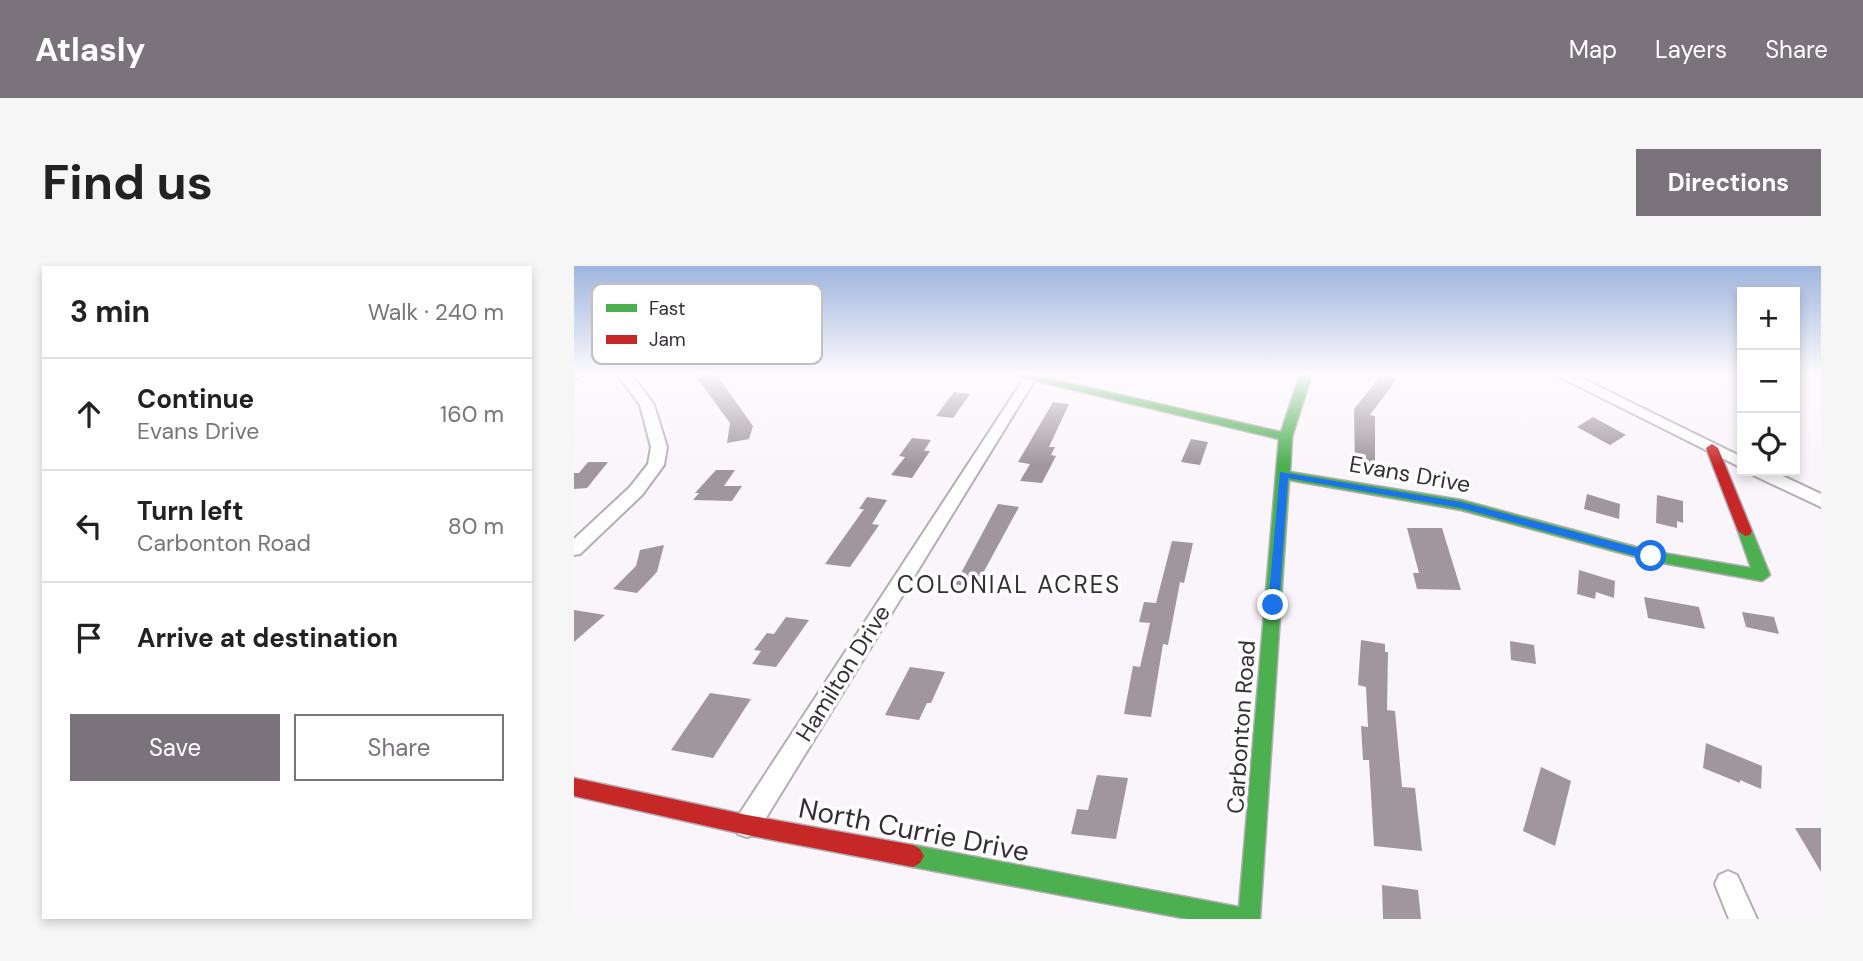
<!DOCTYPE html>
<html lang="en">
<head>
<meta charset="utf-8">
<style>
	:root { --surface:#fff; --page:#f6f6f6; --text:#222; --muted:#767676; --line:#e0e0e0; --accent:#7b737b }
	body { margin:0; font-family:"DM Sans",sans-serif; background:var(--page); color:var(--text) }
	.controls { position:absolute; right:21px; top:21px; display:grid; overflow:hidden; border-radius:0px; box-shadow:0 4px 10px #0003 }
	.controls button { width:63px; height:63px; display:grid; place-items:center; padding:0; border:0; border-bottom:2px solid var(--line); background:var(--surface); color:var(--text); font:35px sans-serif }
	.stop { position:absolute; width:21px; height:21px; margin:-16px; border:5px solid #1a73e8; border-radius:50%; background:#fff }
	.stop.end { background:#1a73e8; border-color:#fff; box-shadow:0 2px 7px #0008 }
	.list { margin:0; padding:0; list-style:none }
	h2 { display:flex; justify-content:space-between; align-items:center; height:91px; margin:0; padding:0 28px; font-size:30px }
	h2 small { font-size:23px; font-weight:400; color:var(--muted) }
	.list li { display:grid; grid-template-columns:46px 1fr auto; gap:21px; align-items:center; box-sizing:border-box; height:112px; padding:0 28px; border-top:2px solid var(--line) }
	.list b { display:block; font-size:26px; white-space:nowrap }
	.list p { margin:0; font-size:23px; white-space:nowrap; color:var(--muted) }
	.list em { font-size:23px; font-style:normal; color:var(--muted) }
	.actions { display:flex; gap:14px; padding:21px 28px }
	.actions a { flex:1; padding:16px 0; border:2px solid var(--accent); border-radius:0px; text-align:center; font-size:24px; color:var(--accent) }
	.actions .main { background:var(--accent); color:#fff }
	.icon { flex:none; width:38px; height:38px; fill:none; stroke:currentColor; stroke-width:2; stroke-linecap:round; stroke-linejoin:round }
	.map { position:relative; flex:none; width:1247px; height:653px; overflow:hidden; border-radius:0px }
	header { display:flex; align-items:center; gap:42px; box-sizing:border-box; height:98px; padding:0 35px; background:var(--accent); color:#fff }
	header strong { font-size:33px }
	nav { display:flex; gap:38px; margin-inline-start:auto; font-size:24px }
	.intro { display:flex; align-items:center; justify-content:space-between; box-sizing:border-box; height:168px; padding:0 42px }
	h1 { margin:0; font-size:49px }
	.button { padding:18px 32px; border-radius:0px; background:var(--accent); color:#fff; font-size:24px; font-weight:700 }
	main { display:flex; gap:42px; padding:0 42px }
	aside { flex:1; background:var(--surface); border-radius:0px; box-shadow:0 4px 10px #0003 }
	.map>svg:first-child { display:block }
</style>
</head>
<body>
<header>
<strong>Atlasly</strong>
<nav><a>Map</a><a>Layers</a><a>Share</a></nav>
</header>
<div class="intro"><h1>Find us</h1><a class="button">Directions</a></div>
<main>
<aside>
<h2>3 min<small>Walk · 240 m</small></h2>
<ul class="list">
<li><svg class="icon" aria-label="ahead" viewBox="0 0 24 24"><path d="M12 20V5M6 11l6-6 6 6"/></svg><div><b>Continue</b><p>Evans Drive</p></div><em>160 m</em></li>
<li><svg class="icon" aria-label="left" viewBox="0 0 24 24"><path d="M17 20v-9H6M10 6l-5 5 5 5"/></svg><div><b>Turn left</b><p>Carbonton Road</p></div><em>80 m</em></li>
<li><svg class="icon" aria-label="arrive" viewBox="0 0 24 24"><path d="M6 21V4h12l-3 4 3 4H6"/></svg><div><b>Arrive at destination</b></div></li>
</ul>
<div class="actions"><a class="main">Save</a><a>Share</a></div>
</aside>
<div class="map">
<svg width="1247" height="653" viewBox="0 0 1247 653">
	<rect width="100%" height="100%" fill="#faf5fa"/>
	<!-- building -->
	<g fill="#9f969e">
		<path d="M 120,108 L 142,108 L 179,160 L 175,173 L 153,177 L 156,157 Z"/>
		<path d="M 808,108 L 823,113 L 796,149 L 801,150 L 801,202 L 781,200 L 780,143 Z"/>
		<path d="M 380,126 L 396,128 L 379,152 L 362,150 Z"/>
		<path d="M 479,136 L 495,138 L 475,181 L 481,181 L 477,189 L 482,190 L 468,217 L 446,215 L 456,198 L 444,196 Z"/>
		<path d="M 1019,151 L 1052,169 L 1036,179 L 1003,161 Z"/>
		<path d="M 338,172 L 357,174 L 350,185 L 356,185 L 338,212 L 317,209 L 331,191 L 325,190 Z"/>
		<path d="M 617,173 L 634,176 L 626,199 L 607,196 Z"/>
		<path d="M 14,196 L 34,196 L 13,222 L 0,223 L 0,207 L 5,207 Z"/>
		<path d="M 142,204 L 161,204 L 150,220 L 168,220 L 158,235 L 119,234 L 125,227 L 121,227 Z"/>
		<path d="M 1013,228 L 1046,238 L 1045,253 L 1010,243 Z"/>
		<path d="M 1083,229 L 1109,235 L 1109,257 L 1103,255 L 1103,262 L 1082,257 Z"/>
		<path d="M 293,231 L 313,234 L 298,258 L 305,259 L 301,265 L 276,301 L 251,298 L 290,243 L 285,243 Z"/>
		<path d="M 424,238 L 445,241 L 408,309 L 420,311 L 414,323 L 378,318 L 380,306 L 387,307 Z"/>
		<path d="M 833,262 L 868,262 L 887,324 L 843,323 L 839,307 L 845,307 Z"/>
		<path d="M 598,275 L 619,277 L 610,317 L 606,316 L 594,379 L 589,378 L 577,451 L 550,448 L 559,400 L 566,401 L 576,357 L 565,356 L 570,336 L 582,337 Z"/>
		<path d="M 90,279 L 83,306 L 63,327 L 39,323 L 62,300 L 66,284 Z"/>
		<path d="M 1005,304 L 1041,315 L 1040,332 L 1022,326 L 1021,333 L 1003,328 Z"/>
		<path d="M 1070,331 L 1125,341 L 1131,363 L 1074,352 Z"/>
		<path d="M 0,344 L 31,349 L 0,376 Z"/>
		<path d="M 1168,346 L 1200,351 L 1205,368 L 1172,361 Z"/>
		<path d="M 212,351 L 235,354 L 202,401 L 178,398 L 187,385 L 180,384 L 193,367 L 200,368 Z"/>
		<path d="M 787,374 L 811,378 L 811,386 L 814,386 L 813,444 L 821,445 L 828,521 L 841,522 L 848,585 L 800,580 L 795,494 L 789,494 L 787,460 L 794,461 L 792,421 L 784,419 Z"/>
		<path d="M 936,375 L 960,379 L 962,398 L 937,394 Z"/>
		<path d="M 336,401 L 371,406 L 357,437 L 353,437 L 345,454 L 311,449 Z"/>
		<path d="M 136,427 L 177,433 L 139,492 L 97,484 Z"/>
		<path d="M 1132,477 L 1188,500 L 1187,523 L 1166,514 L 1166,517 L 1129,502 Z"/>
		<path d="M 967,501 L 997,515 L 981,580 L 949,565 Z"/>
		<path d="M 523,509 L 554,512 L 542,573 L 497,568 L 503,543 L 514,544 Z"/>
		<path d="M 1221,562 L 1247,562 L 1247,606 Z"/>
		<path d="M 808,619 L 844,624 L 847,653 L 809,653 Z"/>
	</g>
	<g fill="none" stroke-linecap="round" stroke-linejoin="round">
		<defs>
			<g id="street">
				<path d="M 0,108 L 13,108 L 0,113 Z"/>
				<path d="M 43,108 L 57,108 L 80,139 L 93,181 L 90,199 L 68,229 L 6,288 L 0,289 L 0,273 L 56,221 L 74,198 L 77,181 L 66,139 Z"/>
				<path d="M 453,108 L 462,112 L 182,568 L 173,571 L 164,568 L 161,559 L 164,550 Z"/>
				<path d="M 980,108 L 999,108 L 1168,191 L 1168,202 Z"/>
				<path d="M 1177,205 L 1198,205 L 1247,228 L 1247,241 L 1179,209 Z"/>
				<path d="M 1154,605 L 1163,609 L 1183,653 L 1155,653 L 1141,618 L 1145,609 Z"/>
			</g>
			<path id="fast" d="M 433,108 L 455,108 L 707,166 L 726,108 L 738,108 L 718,171 L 716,206 L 887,234 L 1077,285 L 1177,302 L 1164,265 L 1171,260 L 1178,265 L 1196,309 L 1188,315 L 1077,295 L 887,244 L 715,214 L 686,653 L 614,653 L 339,601 L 332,597 L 328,590 L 332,583 L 339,579 L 665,641 L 705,173 Z"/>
			<g id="jam">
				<path d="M 1138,178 L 1144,182 L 1178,265 L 1176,269 L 1171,270 L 1164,265 L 1132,182 Z"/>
				<path d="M 0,512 L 173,549 L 339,579 L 346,583 L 350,590 L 346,597 L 339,601 L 173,569 L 0,530 Z"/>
			</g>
		</defs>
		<!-- street casing -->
		<use href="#street" stroke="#b4aeb4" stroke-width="4"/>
		<!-- fast casing -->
		<use href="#fast" stroke="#b4aeb4" stroke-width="3"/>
		<!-- jam casing -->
		<use href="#jam" stroke="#b4aeb4" stroke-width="3"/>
		<!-- street -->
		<use href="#street" fill="#fefefe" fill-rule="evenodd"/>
		<!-- fast -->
		<use href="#fast" fill="#4caf50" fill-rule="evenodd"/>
		<!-- jam -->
		<use href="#jam" fill="#c62828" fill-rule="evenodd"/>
	</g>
	<!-- sky -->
	<linearGradient id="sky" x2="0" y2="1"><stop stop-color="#9fb5de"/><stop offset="0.54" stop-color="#fdfafd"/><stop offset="1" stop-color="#fdfafd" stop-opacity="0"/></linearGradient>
	<rect width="1247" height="200" fill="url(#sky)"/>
	<!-- route -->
	<path fill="#1a73e8" d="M 706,206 L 887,236 L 1077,286 L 1083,290 L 1077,294 L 887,242 L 714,212 L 705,339 L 699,343 L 694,339 Z"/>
	<g text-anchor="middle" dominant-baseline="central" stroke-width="7" stroke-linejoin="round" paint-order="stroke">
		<!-- street labels -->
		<g font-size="23" fill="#372d36" stroke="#fff">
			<text transform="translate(836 208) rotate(10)">Evans Drive</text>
			<text transform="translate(269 407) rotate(-58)">Hamilton Drive</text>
			<text transform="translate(667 461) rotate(-86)">Carbonton Road</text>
		</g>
		<!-- neighbourhood labels -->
		<g font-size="24" letter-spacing="2" fill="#372d36" stroke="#fff">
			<text x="435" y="318">COLONIAL ACRES</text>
		</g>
		<!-- near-street labels -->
		<g font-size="28" fill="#372d36" stroke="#fff">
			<text transform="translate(340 564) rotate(11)">North Currie Drive</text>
		</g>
	</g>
	<!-- legend -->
	<rect x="18" y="18" width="230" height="80" rx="10" fill="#fff" stroke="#c3c0c3" stroke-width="2"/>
	<rect x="32" y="38" width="31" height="8" fill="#4caf50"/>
	<rect x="32" y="69" width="31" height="9" fill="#c62828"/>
	<g font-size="19" fill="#372d36">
		<text x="75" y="49">Fast</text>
		<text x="75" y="80">Jam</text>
	</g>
</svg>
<div class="controls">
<button>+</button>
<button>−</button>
<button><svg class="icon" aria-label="locate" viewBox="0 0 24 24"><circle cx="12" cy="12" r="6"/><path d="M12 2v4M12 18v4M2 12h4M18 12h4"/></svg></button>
</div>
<div class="stop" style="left:1077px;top:290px"></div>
<div class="stop end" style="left:699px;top:339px"></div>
</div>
</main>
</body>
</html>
